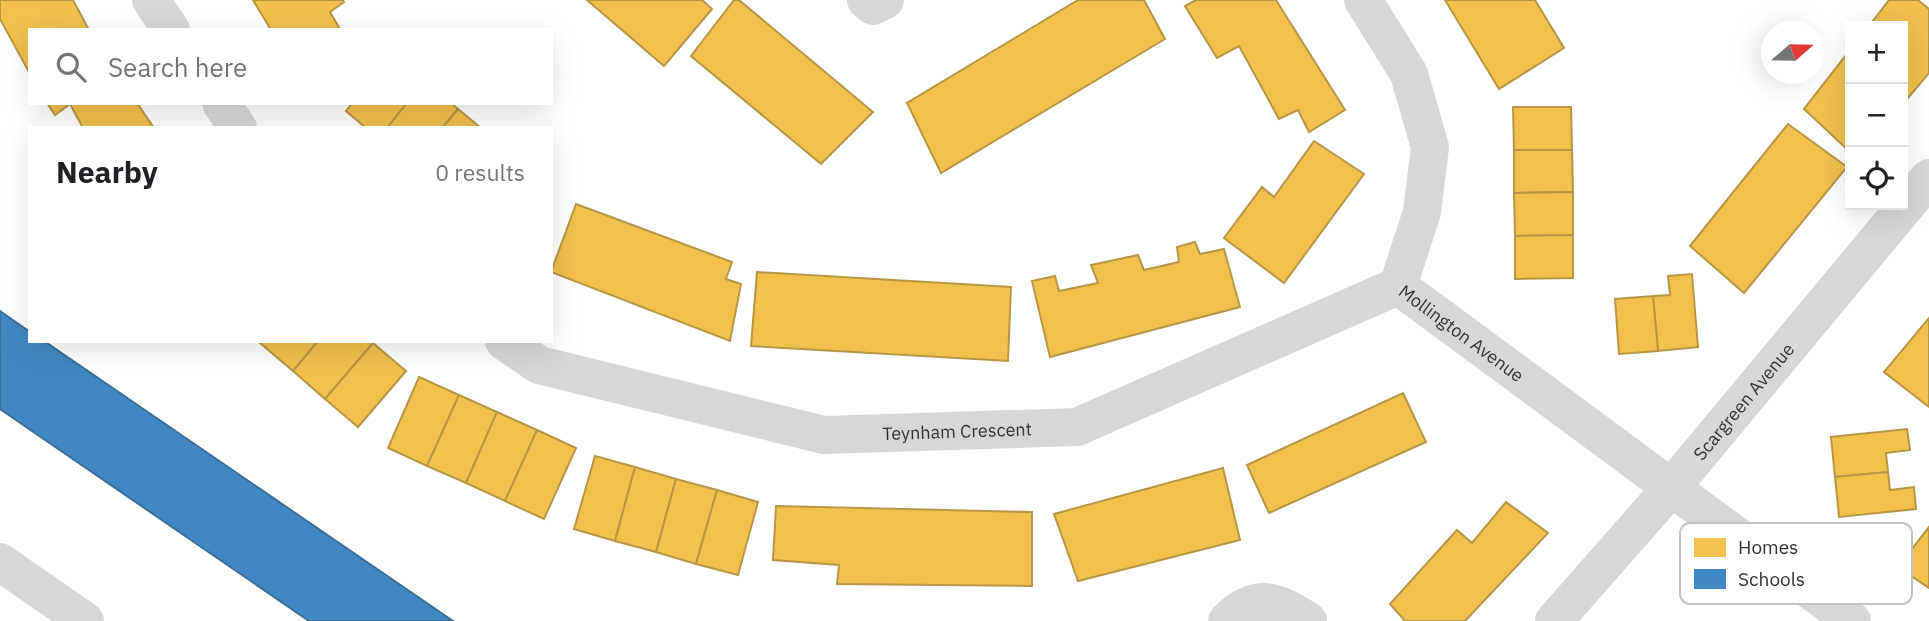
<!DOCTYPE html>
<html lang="en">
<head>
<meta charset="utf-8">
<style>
	:root { --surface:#fff; --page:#f2f2f2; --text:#202124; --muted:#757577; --line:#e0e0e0 }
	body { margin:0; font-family:"IBM Plex Sans",sans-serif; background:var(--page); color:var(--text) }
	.controls { position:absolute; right:21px; top:21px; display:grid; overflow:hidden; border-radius:0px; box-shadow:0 7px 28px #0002 }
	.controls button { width:63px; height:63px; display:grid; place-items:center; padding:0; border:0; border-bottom:2px solid var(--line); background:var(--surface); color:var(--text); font:35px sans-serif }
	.compass { position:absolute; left:1761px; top:21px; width:63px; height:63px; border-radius:50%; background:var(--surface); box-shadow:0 7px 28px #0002; rotate:70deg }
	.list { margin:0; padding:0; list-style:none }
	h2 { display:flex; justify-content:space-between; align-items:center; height:91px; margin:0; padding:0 28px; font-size:30px }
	h2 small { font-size:23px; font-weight:400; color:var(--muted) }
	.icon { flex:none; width:38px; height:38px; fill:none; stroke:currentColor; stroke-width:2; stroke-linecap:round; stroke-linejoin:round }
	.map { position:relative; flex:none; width:1929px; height:621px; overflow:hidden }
	.search { position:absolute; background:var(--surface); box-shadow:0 7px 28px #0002; left:28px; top:28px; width:525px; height:77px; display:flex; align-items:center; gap:18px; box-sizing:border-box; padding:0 24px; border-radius:0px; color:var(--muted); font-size:26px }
	.panel { position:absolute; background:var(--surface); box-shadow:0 7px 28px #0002; left:28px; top:126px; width:525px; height:217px; border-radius:0px }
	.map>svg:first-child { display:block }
</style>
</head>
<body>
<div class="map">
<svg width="1929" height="621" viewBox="0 0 1929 621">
	<rect width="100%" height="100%" fill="#fff"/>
	<!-- homes -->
	<g fill="#f2c14e" stroke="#b99646" stroke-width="2">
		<path d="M 0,0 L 73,0 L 89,30 L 30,30 L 30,74 L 0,19 Z"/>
		<path d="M 253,0 L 343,0 L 344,2 L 330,12 L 340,29 L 271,30 Z"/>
		<path d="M 587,0 L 702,0 L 712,9 L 664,66 Z"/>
		<path d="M 734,0 L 739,0 L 873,112 L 821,164 L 691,56 Z"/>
		<path d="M 1078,0 L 1144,0 L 1165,39 L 941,173 L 907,103 Z"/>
		<path d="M 1196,0 L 1276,0 L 1345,110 L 1309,132 L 1298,110 L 1279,119 L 1239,46 L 1217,58 L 1185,6 Z"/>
		<path d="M 1445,0 L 1535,0 L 1564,48 L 1499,89 Z"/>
		<path d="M 1889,0 L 1918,0 L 1929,9 L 1929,73 L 1903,104 L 1903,26 L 1869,26 Z"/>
		<path d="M 1850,50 L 1850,152 L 1804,109 Z"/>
		<path d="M 47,103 L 137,103 L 154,128 L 83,128 L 70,104 L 55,115 Z"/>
		<path d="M 352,103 L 407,103 L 387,128 L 366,128 L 346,111 Z"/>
		<path d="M 407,103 L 451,103 L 458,109 L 442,128 L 387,128 Z"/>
		<path d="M 1513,107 L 1571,107 L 1572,150 L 1514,150 Z"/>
		<path d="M 458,109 L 481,128 L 442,128 Z"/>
		<path d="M 1788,124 L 1847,167 L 1744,293 L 1690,246 Z"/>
		<path d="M 1314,141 L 1364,174 L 1284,283 L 1224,238 L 1262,187 L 1274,197 Z"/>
		<path d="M 1514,150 L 1572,150 L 1573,192 L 1514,193 Z"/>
		<path d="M 1573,192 L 1573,235 L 1515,236 L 1514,193 Z"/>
		<path d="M 576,204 L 732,262 L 726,279 L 741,284 L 730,341 L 551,272 Z"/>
		<path d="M 1573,235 L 1573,278 L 1515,279 L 1515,236 Z"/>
		<path d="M 1195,242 L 1200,254 L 1224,249 L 1240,307 L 1050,357 L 1032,281 L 1055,276 L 1059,291 L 1098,283 L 1091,265 L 1138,255 L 1144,270 L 1179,262 L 1177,247 Z"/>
		<path d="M 757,272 L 1011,287 L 1008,361 L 751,346 Z"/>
		<path d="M 1692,274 L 1698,347 L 1658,351 L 1653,296 L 1670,295 L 1668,276 Z"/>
		<path d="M 1653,296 L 1658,351 L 1619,354 L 1615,299 Z"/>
		<path d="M 1929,318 L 1929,407 L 1884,372 Z"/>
		<path d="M 261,341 L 318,341 L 293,371 L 260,343 Z"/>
		<path d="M 318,341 L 371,341 L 373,343 L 325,399 L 293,371 Z"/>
		<path d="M 373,343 L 406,371 L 358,427 L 325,399 Z"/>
		<path d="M 419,377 L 459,395 L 427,466 L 388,448 Z"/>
		<path d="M 1403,393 L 1426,442 L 1269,513 L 1247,465 Z"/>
		<path d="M 459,395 L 497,412 L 466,483 L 427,466 Z"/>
		<path d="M 497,412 L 537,430 L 505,501 L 466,483 Z"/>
		<path d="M 1907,429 L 1910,450 L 1886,453 L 1888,472 L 1835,477 L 1831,437 Z"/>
		<path d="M 537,430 L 576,448 L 544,519 L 505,501 Z"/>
		<path d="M 595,456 L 635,467 L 615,541 L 574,529 Z"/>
		<path d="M 635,467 L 676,479 L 656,552 L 615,541 Z"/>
		<path d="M 1223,468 L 1240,540 L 1078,581 L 1054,514 Z"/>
		<path d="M 1888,472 L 1890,490 L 1914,487 L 1916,509 L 1839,517 L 1835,477 Z"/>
		<path d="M 676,479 L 717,490 L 696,564 L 656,552 Z"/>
		<path d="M 717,490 L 758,502 L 738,575 L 696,564 Z"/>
		<path d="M 1506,502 L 1548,533 L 1465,621 L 1405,621 L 1390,604 L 1457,530 L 1472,543 Z"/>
		<path d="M 776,506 L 1032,512 L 1032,586 L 837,584 L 839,565 L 773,560 Z"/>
		<path d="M 1929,527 L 1929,588 L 1898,567 Z"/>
	</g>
	<!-- schools -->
	<path fill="#3f88c5" stroke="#3b6e99" stroke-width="2" d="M 0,311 L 30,332 L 30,341 L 44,341 L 453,621 L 309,621 L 0,409 Z"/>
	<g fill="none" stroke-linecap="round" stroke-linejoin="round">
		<!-- minor -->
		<g stroke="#d7d7d7" stroke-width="38">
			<path d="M 151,0 L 171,30"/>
			<path d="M 866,0 L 873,6 L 885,0"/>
			<path d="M 1363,0 L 1409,74 L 1430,147 L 1422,212 L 1398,286"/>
			<path d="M 221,103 L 238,128"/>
			<path id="s1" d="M 1398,286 L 1852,621"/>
			<path id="s2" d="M 504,341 L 539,365 L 824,435 L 1077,427 L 1398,286"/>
			<path d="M 0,562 L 85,621"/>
			<path d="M 1227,621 C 1257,591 1277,601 1308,621"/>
			<path id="s3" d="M 1554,621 L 1671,488 L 1929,178"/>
		</g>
	</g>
	<g text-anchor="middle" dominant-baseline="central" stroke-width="7" stroke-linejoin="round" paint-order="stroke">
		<!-- street labels -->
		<g font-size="18" fill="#333" stroke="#fff">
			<text stroke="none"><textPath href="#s1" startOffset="79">Mollington Avenue</textPath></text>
			<text stroke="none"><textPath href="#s3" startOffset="290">Scargreen Avenue</textPath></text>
			<text stroke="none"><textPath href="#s2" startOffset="469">Teynham Crescent</textPath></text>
		</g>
	</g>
	<!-- legend -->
	<rect x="1680" y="523" width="232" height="81" rx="10" fill="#fff" stroke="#c2c2c2" stroke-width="2"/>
	<rect x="1694" y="538" width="32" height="19" fill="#f2c14e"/>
	<rect x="1694" y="569" width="32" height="20" fill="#3f88c5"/>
	<g font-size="19" fill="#333">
		<text x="1738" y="554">Homes</text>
		<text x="1738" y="586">Schools</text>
	</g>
</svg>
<div class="controls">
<button>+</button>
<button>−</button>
<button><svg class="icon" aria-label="locate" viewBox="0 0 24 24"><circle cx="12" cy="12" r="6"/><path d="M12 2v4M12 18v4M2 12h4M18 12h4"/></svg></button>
</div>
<svg class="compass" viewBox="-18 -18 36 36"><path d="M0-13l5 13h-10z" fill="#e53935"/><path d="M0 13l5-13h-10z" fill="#757577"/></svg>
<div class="search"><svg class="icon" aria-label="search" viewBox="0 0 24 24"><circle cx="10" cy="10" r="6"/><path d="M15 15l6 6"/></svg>Search here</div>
<section class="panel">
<h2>Nearby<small>0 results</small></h2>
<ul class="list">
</ul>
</section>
</div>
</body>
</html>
